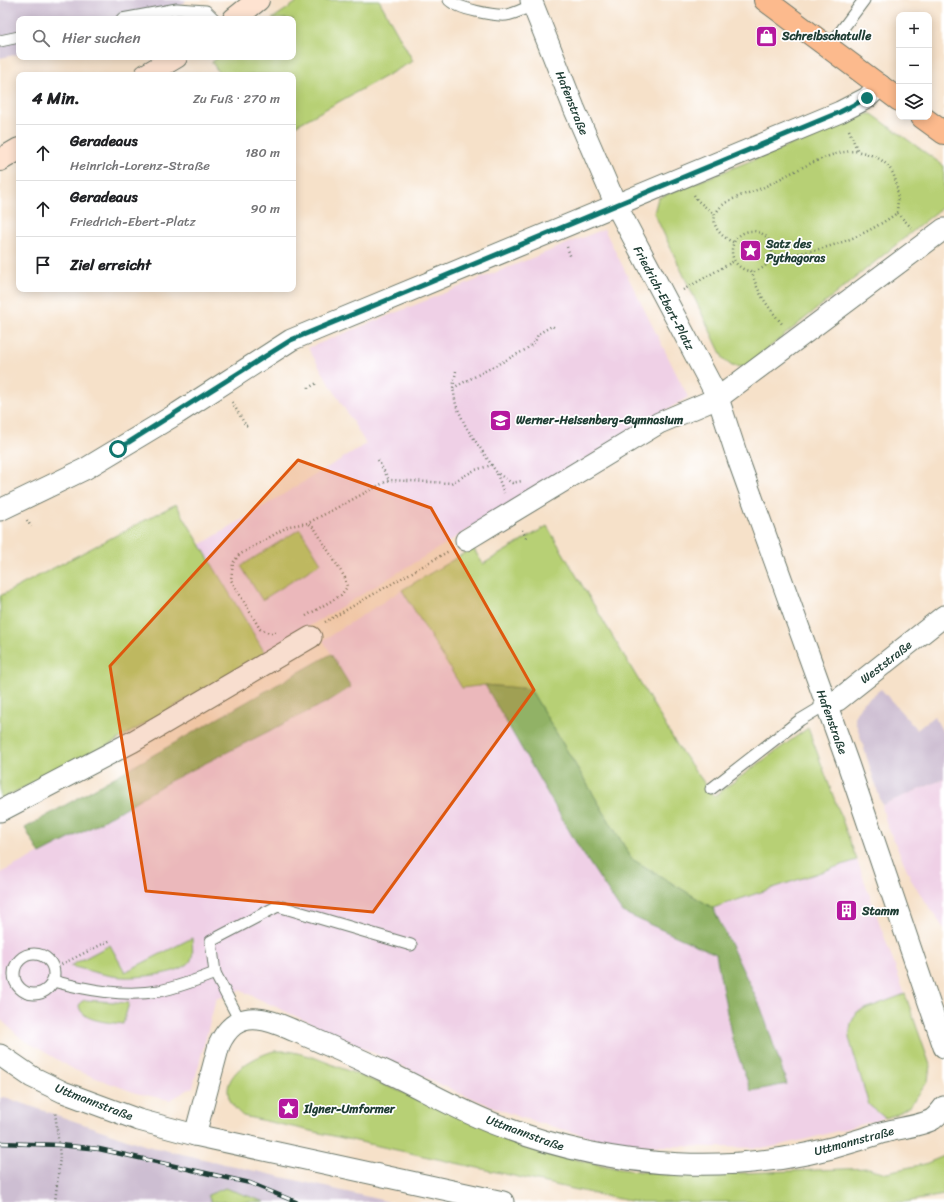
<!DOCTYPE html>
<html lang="de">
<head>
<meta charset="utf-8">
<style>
	:root { --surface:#fff; --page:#f2f2f2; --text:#202124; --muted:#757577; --line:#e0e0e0 }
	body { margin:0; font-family:Sriracha,sans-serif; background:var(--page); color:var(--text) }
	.controls { position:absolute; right:12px; top:12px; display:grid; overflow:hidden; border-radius:8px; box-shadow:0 2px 10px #0003 }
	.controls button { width:36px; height:36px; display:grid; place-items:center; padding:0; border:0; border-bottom:1px solid var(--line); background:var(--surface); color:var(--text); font:20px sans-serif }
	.stop { position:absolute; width:12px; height:12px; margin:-9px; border:3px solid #0f766e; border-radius:50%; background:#fff }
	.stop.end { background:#0f766e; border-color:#fff; box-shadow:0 1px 4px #0008 }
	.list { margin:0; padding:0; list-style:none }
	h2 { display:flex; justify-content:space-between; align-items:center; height:52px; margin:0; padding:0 16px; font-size:17px }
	h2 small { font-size:13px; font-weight:400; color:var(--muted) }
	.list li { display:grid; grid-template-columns:26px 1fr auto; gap:12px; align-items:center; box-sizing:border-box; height:56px; padding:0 16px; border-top:1px solid var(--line) }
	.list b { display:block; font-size:15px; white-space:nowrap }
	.list p { margin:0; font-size:13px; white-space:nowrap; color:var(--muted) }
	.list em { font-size:13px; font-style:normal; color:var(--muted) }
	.icon { flex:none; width:22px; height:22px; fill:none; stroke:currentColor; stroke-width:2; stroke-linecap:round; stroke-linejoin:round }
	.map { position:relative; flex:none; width:944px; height:1202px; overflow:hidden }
	.search { position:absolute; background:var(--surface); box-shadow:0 2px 10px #0003; left:16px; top:16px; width:280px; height:44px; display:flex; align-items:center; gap:10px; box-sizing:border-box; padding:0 14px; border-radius:8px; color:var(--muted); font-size:15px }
	.panel { position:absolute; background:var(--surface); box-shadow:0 2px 10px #0003; left:16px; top:72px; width:280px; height:220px; border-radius:8px }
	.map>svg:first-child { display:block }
</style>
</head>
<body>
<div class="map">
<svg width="944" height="1202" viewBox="0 0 944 1202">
	<rect width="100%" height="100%" fill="#fff"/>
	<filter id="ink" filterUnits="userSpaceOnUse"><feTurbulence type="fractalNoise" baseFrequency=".025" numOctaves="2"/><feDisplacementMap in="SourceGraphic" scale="8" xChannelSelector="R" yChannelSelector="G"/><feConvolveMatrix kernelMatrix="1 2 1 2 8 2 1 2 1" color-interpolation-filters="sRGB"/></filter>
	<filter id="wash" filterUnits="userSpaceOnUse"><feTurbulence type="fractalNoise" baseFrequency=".012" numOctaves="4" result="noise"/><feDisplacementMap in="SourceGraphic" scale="16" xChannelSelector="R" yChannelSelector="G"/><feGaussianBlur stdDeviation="0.9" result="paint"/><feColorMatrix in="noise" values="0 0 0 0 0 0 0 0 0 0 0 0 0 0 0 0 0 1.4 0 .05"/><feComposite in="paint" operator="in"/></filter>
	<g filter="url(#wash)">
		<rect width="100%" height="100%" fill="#f6e1c9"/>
		<!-- built -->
		<g fill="#efd0e6">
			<path d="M 604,229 L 688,397 L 265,653 L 200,545 L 366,444 L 308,348 Z"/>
			<path d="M 547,526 L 680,750 L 714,796 L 632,859 L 530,689 L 485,685 L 578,846 L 622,912 L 716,954 L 732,1039 L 786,1084 L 761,1008 L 713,908 L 857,860 L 930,1065 L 928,1081 L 910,1106 L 895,1115 L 885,1118 L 811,1138 L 767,1148 L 618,1145 L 519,1117 L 459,1093 L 240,990 L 216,999 L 193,1087 L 170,1100 L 136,1093 L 75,1070 L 21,1038 L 0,1019 L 0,873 L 94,826 L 170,781 L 351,687 L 323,640 L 402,590 L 449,669 L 482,564 Z"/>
			<path d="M 944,779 L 944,929 L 913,883 L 886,823 L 882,805 Z"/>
		</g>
		<!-- industrial -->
		<g fill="#cdbed2">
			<path d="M 0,0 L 186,0 L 169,19 L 19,19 L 19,54 L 0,58 Z"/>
			<path d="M 881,689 L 917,730 L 934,716 L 944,734 L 944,779 L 882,805 L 854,717 L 861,705 Z"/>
			<path d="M 4,1097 L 147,1146 L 390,1202 L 0,1202 L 0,1098 Z"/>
		</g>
		<!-- green -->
		<g fill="#b7d075" stroke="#6b8654">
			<path d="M 300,0 L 379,0 L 413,61 L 293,127 L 293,75 L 220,75 L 212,62 L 219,57 L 293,57 L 293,19 L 272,19 Z"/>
			<path d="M 867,114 L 872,114 L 944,166 L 944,206 L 745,367 L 732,366 L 724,360 L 654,213 L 658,198 Z"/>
			<path d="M 176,504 L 265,653 L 92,755 L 0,799 L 0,596 Z"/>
			<path d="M 547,526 L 680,750 L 714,796 L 808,728 L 857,860 L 713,908 L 632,859 L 530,689 L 485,685 L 462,688 L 402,590 L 473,548 L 483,564 Z"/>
			<path d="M 300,529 L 321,563 L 262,600 L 241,566 Z"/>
			<path d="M 192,938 C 192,944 194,954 191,960 C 186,974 136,978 122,977 C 105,976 87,970 70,966 L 110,945 L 125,972 Z"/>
			<path d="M 905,994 L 930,1065 L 928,1081 L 910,1106 L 895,1115 L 885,1118 L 869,1105 L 849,1038 L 851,1023 L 857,1012 Z"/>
			<path d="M 85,1000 L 129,1003 L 123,1024 C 109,1022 82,1022 79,1006 L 81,1002 Z"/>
			<path d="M 274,1051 L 289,1051 L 313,1057 L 570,1158 L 620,1169 L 663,1174 L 715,1174 L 869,1168 L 882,1173 L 925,1164 L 944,1156 L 944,1195 L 906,1202 L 636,1202 L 609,1197 L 243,1116 C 207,1086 243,1060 274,1051 Z"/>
			<path d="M 225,1188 L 265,1202 L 211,1202 L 208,1195 Z"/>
		</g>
		<!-- forest -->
		<g fill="#91b266" stroke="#58784d">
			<path d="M 331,654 L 351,687 L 329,701 L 170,781 L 94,826 L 40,854 L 25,828 Z"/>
			<path d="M 485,685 L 530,689 L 632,859 L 713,908 L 761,1008 L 787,1084 L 751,1091 L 732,1039 L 716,954 L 622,912 L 578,846 Z"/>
		</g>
	</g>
	<g filter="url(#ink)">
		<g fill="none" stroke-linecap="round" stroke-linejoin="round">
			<defs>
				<g id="lane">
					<path d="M 449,0 C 458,9 494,16 506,15 C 515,14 525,8 533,5"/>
					<path d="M 122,19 L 177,9 L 206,11 L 214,19"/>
					<path d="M 0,41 L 19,37"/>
					<path d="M 829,47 L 864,0"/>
					<path d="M 711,789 L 800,720 L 825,705"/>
					<circle cx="34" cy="974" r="20"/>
					<path d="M 53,981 C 87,990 124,997 159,991 C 178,987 197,980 215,973"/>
					<path d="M 240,1021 L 215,973 L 211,941 L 278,906 L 411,945"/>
				</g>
				<g id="street">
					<path d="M 531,0 L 574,108 L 616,205 L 718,398 L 738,459 L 848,764 L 944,1047"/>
					<path d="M 0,510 L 85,469 L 178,413 L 291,340 L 840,112 L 867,98 L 880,85"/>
					<path d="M 466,540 L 659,423 L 718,398 L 944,229"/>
					<path d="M 825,705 L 838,700 L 944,616"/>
					<path d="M 0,811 L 132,742 L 311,637"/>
					<path d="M 0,1055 L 32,1077 L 63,1092 L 139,1120 L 195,1135 L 503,1202"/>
					<path d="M 195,1135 L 219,1045 C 227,1028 238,1017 258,1019 C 271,1020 283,1026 295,1031 C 326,1044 357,1058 387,1072 C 425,1090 461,1112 500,1126 C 614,1170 742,1178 859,1140 C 867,1138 876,1134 885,1132 C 898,1128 922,1126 933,1119 C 937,1116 941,1111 944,1107"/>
				</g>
				<g id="secondary">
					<path d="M 234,19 L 258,0"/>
					<path d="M 146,75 L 176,57"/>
					<path d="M 0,160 L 19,149"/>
				</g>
				<g id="primary">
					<path d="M 765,0 L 899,100"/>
					<path d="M 922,117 L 944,133"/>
				</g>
			</defs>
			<!-- lane casing -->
			<use href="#lane" stroke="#6a7668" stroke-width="13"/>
			<!-- street casing -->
			<use href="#street" stroke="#6a7668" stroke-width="23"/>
			<!-- secondary casing -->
			<use href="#secondary" stroke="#6a7668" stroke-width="24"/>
			<!-- primary casing -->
			<use href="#primary" stroke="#6a7668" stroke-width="24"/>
			<!-- path -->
			<g stroke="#6a7668" stroke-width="2.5" stroke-dasharray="1 3" stroke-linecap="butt">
				<path d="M 849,130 L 858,152"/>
				<path d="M 694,195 L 697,200 L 715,215"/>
				<path d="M 897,213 L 912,228"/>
				<circle cx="752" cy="251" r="20"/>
				<path d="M 733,242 C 721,237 708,224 718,210 C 726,198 752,193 764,187 C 784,177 824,154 845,152 C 854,150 863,152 871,155 C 898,165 899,188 897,213 C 861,239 816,255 771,255"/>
				<path d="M 567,247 L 571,258"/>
				<path d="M 752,271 C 756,292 769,308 783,325"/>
				<path d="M 683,290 L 734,261"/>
				<path d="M 456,371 L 453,388 L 456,405 L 466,427 L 497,473 L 512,483 L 522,481"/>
				<path d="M 308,388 L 317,383"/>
				<path d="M 453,388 L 525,350 L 535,342 L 538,334 L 552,326 L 555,328"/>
				<path d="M 232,402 L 246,426 L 249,425"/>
				<path d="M 378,460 L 389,480"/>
				<path d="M 497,474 L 504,493"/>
				<path d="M 27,520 L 31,527"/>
				<path d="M 522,530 L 526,538"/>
				<path d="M 306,616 L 341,595 L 347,587 L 345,578 L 315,529 L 308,523"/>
				<path d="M 325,622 L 449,551"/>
				<path d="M 276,633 L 269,633 L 260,629 L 231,580 L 233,563 L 239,555 L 289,526 L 308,523 L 389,480 L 451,483 L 475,470 L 492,465"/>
				<path d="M 58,966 L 111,940"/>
				<path d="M 55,1202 L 60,1157 L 55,1111"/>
			</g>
			<!-- lane -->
			<use href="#lane" stroke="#fff" stroke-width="11"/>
			<!-- street -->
			<use href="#street" stroke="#fff" stroke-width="21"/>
			<!-- secondary -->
			<use href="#secondary" stroke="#fee3d1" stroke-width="22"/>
			<!-- primary -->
			<use href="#primary" stroke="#fcba8d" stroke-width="22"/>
			<defs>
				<path id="rail" d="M 0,1143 L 59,1145 L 99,1149 L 250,1183 L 296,1202"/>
			</defs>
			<!-- rail casing -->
			<use href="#rail" stroke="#1f3d34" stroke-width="4.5"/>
			<!-- rail -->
			<use href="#rail" stroke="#fff" stroke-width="3" stroke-dasharray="9" stroke-linecap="butt"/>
		</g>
	</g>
	<g fill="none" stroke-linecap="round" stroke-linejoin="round" filter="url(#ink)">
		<!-- route -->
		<path stroke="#0f766e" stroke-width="5" d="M 118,449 L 291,340 L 840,112 L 867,98"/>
	</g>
	<!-- marked area -->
	<path fill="#de580e" fill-opacity="0.2" stroke="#de580e" stroke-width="3" stroke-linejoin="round" d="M 298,460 L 431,508 L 534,690 L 373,912 L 146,891 L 110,666 Z"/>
	<!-- icons -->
	<defs>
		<symbol id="shop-square" viewBox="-11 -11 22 22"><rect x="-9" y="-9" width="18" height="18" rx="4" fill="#b5179e" stroke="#fff"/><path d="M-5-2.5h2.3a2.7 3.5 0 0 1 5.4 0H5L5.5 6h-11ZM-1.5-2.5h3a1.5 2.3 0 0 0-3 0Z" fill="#fff"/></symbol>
		<symbol id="sight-square" viewBox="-11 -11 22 22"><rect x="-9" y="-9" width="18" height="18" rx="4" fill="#b5179e" stroke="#fff"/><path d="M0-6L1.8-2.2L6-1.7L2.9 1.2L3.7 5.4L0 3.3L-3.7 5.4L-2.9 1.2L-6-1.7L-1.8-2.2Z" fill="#fff"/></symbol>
		<symbol id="school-square" viewBox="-11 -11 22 22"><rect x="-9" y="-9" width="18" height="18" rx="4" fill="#b5179e" stroke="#fff"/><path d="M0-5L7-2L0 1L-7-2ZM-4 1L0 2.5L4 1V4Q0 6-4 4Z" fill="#fff"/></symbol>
		<symbol id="building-square" viewBox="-11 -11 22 22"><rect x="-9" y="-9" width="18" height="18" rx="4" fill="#b5179e" stroke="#fff"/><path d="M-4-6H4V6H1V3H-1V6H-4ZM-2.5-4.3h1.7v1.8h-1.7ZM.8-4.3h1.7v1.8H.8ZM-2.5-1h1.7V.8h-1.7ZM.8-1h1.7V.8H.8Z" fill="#fff"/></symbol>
	</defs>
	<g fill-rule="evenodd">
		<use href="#shop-square" x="754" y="24" width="25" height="25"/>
		<use href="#sight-square" x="738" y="238" width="25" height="25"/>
		<use href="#school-square" x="488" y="408" width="25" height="25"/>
		<use href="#building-square" x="834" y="898" width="25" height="25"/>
		<use href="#sight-square" x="276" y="1096" width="25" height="25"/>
	</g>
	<g text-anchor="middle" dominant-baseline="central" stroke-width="3.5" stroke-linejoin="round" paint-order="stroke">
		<!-- poi labels -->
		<g font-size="12" font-weight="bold" fill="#1f3d34" stroke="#fff" text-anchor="start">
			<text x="782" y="36">Schreibschatulle</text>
			<text x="766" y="244">Satz des<tspan x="766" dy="14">Pythagoras</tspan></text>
			<text x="516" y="420">Werner-Heisenberg-Gymnasium</text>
			<text x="862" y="911">Stamm</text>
			<text x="304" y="1109">Ilgner-Umformer</text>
		</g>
		<!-- street labels -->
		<g font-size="12" fill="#1f3d34" stroke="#fff">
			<text transform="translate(572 103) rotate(68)">Hafenstraße</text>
			<text transform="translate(664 298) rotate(62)">Friedrich-Ebert-Platz</text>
			<text transform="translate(886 662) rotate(-38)">Weststraße</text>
			<text transform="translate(832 722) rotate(70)">Hafenstraße</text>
			<text transform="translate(94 1102) rotate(21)">Uttmannstraße</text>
			<text transform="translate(525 1133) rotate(20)">Uttmannstraße</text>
			<text transform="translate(854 1141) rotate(-15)">Uttmannstraße</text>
		</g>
	</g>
</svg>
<div class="controls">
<button>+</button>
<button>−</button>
<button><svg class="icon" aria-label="layers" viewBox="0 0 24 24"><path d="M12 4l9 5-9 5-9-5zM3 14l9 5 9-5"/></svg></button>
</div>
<div class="stop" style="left:118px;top:449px"></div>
<div class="stop end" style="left:867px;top:98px"></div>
<div class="search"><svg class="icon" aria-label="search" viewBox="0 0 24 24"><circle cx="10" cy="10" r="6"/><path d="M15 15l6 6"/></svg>Hier suchen</div>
<section class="panel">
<h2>4 Min.<small>Zu Fuß · 270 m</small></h2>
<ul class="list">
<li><svg class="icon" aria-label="ahead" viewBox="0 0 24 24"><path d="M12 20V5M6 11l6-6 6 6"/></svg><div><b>Geradeaus</b><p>Heinrich-Lorenz-Straße</p></div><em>180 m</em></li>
<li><svg class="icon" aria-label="ahead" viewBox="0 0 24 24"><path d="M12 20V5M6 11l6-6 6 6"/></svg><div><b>Geradeaus</b><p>Friedrich-Ebert-Platz</p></div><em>90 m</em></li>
<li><svg class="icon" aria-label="arrive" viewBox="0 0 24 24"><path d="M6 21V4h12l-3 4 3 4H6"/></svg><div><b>Ziel erreicht</b></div></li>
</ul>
</section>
</div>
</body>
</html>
